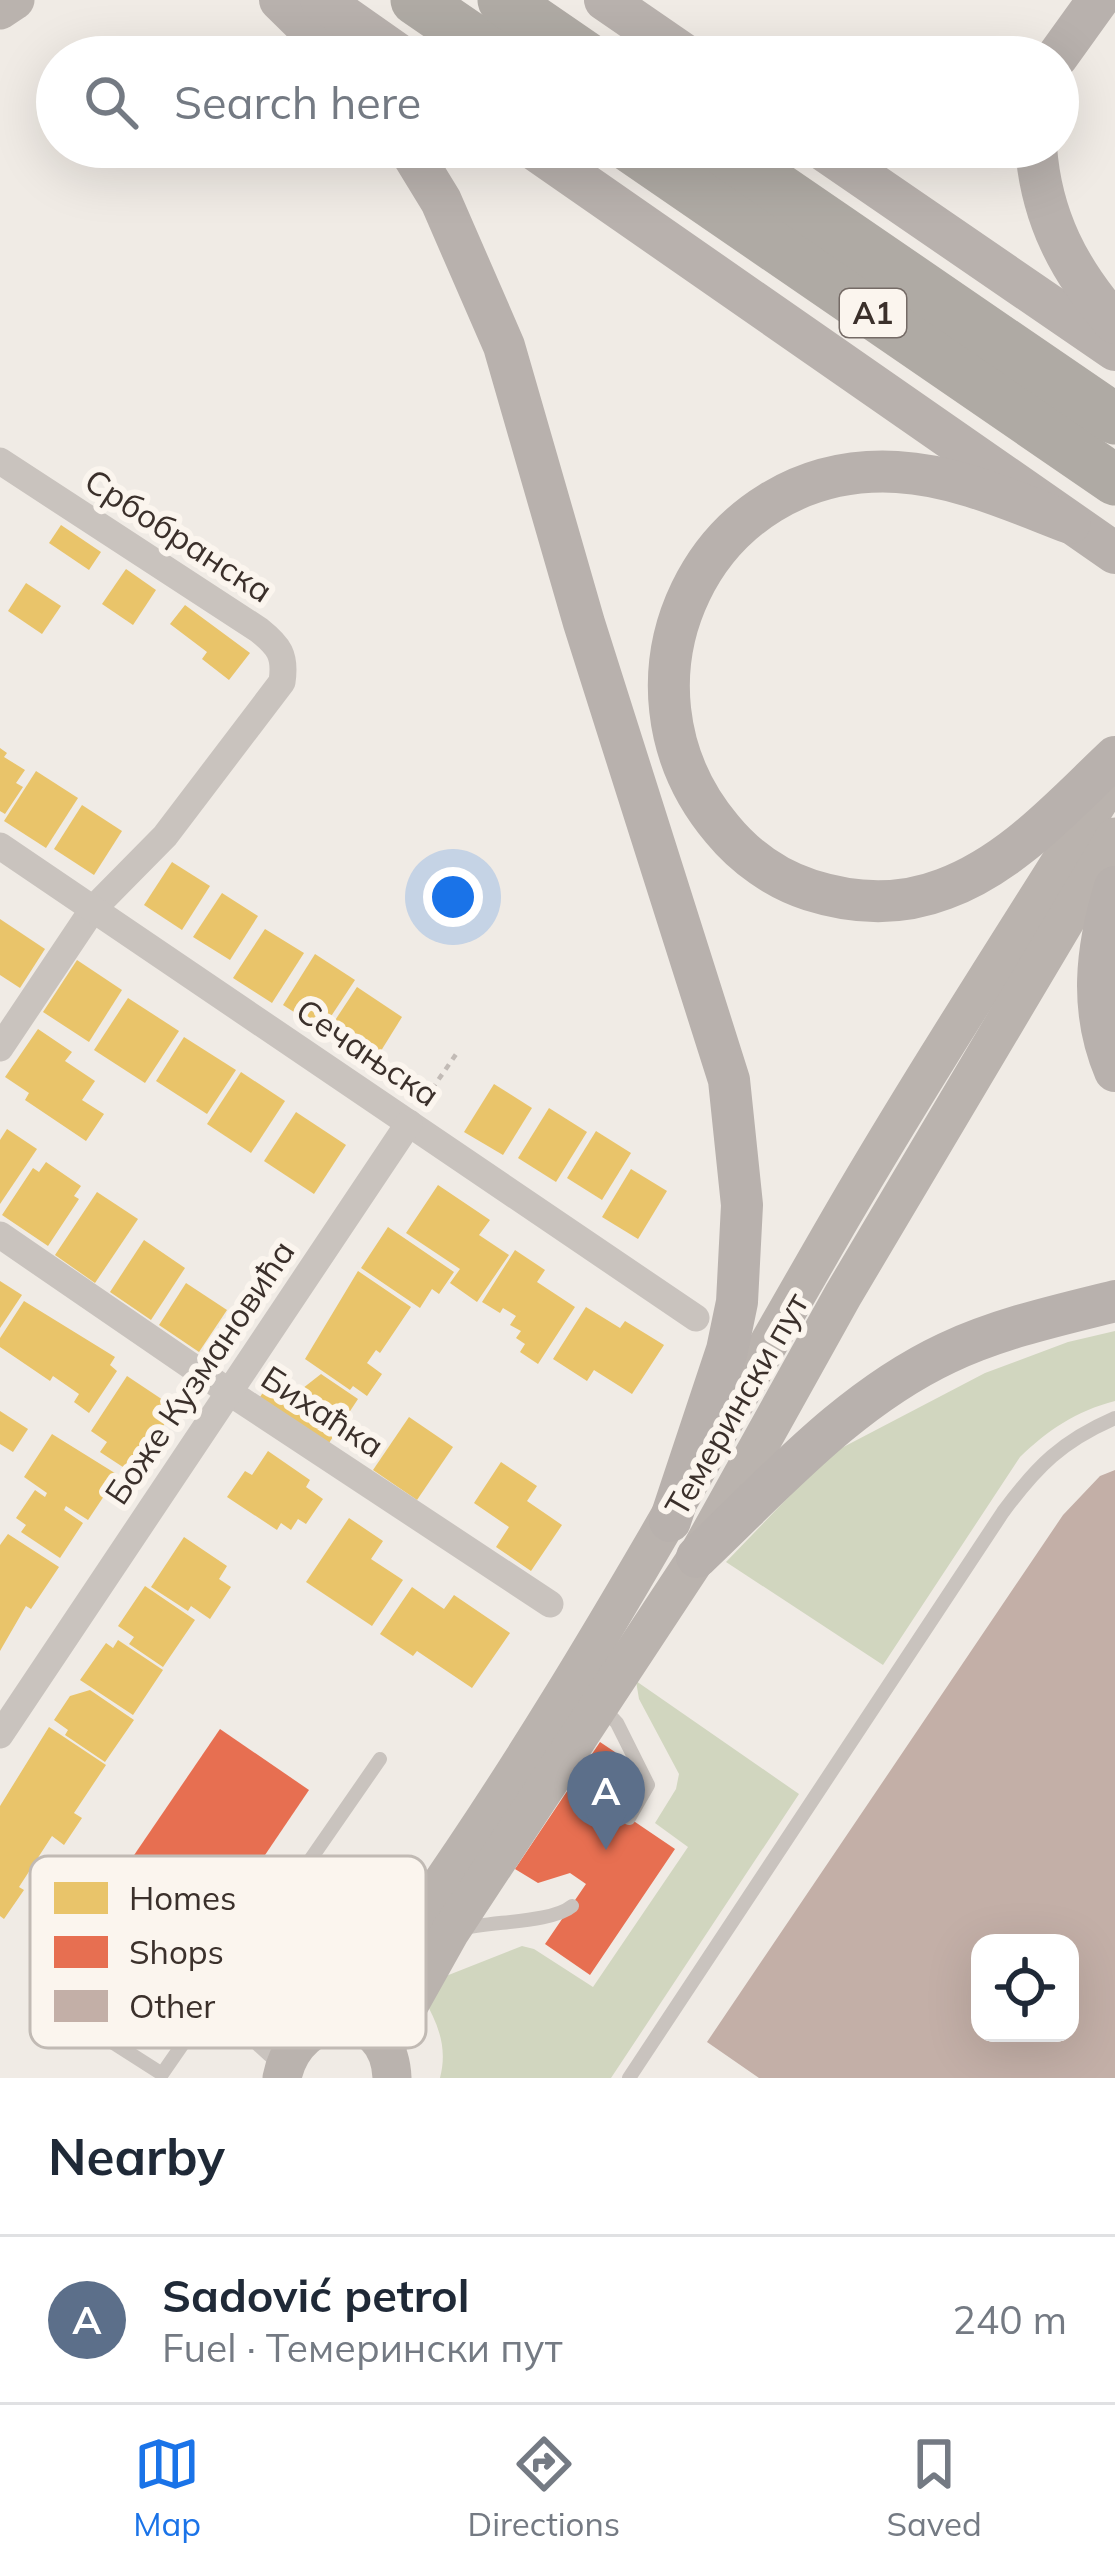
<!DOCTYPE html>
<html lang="en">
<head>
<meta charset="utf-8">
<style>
	:root { --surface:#fff; --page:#f2f2f3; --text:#1f2937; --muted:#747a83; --line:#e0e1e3; --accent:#1a73e8 }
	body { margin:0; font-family:Mulish,sans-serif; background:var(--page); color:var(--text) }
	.controls { position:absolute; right:36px; bottom:36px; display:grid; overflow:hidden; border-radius:24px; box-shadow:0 12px 48px #0002 }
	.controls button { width:108px; height:108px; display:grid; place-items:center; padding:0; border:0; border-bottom:3px solid var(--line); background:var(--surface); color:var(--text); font:60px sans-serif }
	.you { position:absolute; left:453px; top:897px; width:42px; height:42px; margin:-30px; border:9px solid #fff; border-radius:50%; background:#1a73e8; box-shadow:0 0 0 18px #1a73e833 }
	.badge { display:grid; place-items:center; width:78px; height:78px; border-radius:50%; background:var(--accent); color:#fff; font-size:39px; font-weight:700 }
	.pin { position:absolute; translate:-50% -99px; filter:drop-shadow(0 3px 6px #0008) }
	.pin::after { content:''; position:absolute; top:63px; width:42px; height:36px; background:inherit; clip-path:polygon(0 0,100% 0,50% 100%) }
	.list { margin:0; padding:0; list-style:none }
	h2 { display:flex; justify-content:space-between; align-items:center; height:156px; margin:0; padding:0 48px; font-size:51px }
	h2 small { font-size:39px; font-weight:400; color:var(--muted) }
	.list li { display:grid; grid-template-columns:78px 1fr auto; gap:36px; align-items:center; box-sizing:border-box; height:168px; padding:0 48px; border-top:3px solid var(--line) }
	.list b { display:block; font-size:45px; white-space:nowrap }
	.list p { margin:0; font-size:39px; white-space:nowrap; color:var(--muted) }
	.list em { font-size:39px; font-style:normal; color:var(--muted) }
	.icon { flex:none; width:66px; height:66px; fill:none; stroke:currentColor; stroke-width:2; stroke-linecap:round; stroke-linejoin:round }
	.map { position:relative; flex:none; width:1115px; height:2078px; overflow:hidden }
	.search { position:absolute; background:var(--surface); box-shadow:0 12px 48px #0002; left:36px; right:36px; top:36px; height:132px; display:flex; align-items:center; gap:30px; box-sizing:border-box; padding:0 42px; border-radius:66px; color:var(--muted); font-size:45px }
	.sheet { height:324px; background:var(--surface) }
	nav { display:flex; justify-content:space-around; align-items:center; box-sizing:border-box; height:168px; border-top:3px solid var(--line); background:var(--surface); font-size:33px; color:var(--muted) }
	nav a { display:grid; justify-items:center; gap:6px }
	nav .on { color:var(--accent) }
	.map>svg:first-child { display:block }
</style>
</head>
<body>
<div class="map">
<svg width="1115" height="2078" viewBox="0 0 1115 2078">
	<rect width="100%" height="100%" fill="#f0ebe5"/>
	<!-- green -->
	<g fill="#d1d6bf">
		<path d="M 1115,1331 L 1115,1401 C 1076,1411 1048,1430 1020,1457 L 883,1665 L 726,1562 L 830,1454 L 985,1373 L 1068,1342 Z"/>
		<path d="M 636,1681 L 799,1794 L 611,2078 L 440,2078 C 448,2047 438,2024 423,1997 L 446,1976 L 522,1946 L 534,1949 L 593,1987 L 688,1847 L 655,1823 L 676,1789 L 679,1774 L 639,1699 Z"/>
	</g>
	<!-- homes -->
	<g fill="#e9c46a">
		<path d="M 61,525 L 101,552 L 89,570 L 49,543 Z"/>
		<path d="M 126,569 L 156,590 L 133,625 L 102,604 Z"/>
		<path d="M 26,583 L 61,606 L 42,634 L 8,611 Z"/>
		<path d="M 185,605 L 250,653 L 229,680 L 202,659 L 207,652 L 170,624 Z"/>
		<path d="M 0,748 L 7,753 L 4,757 L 25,770 L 16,783 L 23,787 L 5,814 L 0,811 Z"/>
		<path d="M 36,771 L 78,798 L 46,848 L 4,821 Z"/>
		<path d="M 82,805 L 122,831 L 94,875 L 54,849 Z"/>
		<path d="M 172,862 L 210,886 L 182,930 L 144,905 Z"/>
		<path d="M 222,893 L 258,916 L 230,960 L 193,937 Z"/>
		<path d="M 0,919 L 45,949 L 20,988 L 0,975 Z"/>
		<path d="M 265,929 L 304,953 L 272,1003 L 233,978 Z"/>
		<path d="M 315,954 L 355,980 L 322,1030 L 283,1005 Z"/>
		<path d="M 77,960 L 122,990 L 89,1042 L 43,1012 Z"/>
		<path d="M 357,987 L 402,1017 L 371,1067 L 324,1037 Z"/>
		<path d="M 128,998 L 179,1031 L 145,1083 L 94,1050 Z"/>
		<path d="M 38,1029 L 72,1052 L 65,1061 L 95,1081 L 82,1100 L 104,1114 L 86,1141 L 25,1100 L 29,1093 L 5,1077 Z"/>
		<path d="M 184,1037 L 236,1070 L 207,1114 L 156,1081 Z"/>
		<path d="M 241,1072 L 285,1101 L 251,1153 L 207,1124 Z"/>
		<path d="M 494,1084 L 532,1108 L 503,1155 L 464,1132 Z"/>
		<path d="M 549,1108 L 587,1132 L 556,1182 L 518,1158 Z"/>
		<path d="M 296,1112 L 346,1145 L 314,1194 L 264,1161 Z"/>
		<path d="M 7,1129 L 37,1149 L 0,1204 L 0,1140 Z"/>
		<path d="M 596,1131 L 631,1153 L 602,1200 L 567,1178 Z"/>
		<path d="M 46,1162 L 81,1186 L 74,1196 L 79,1199 L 48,1246 L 2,1215 L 33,1168 L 39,1172 Z"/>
		<path d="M 631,1169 L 667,1191 L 638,1239 L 602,1217 Z"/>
		<path d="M 438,1185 L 490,1220 L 479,1235 L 509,1255 L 477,1302 L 450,1283 L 460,1269 L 406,1233 Z"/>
		<path d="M 97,1192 L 138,1219 L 95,1283 L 55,1255 Z"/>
		<path d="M 388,1227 L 454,1272 L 439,1294 L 432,1289 L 420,1308 L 361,1268 Z"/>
		<path d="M 144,1240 L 185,1268 L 151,1320 L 110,1292 Z"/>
		<path d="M 515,1250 L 545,1270 L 537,1282 L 575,1307 L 538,1364 L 520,1352 L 525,1344 L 516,1338 L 521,1331 L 510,1325 L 516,1316 L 503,1308 L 500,1313 L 482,1302 Z"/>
		<path d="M 358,1271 L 411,1307 L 380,1353 L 376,1350 L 367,1363 L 382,1374 L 367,1396 L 353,1386 L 350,1390 L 305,1359 Z"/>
		<path d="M 0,1281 L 22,1295 L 0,1328 Z"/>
		<path d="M 186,1283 L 227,1310 L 199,1352 L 159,1325 Z"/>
		<path d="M 24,1301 L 115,1357 L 110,1365 L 117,1371 L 89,1413 L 74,1402 L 79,1394 L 53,1376 L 50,1381 L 0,1347 L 0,1338 Z"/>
		<path d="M 586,1307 L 620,1328 L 625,1321 L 664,1345 L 632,1394 L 594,1370 L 587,1381 L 553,1359 Z"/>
		<path d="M 321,1374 L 358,1399 L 327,1446 L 258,1400 L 274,1376 L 298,1392 Z"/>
		<path d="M 127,1376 L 175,1408 L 132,1473 L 100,1452 L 107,1442 L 91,1431 Z"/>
		<path d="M 0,1411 L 28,1429 L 13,1452 L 0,1444 Z"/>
		<path d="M 409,1417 L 453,1447 L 417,1500 L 373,1470 Z"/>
		<path d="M 52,1434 L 118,1475 L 88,1520 L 66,1506 L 64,1510 L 83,1523 L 60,1558 L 21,1532 L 26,1525 L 16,1518 L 35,1490 L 45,1497 L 47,1493 L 24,1477 Z"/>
		<path d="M 268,1451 L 310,1480 L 306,1487 L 323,1499 L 306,1524 L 298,1519 L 291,1530 L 281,1523 L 277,1530 L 227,1497 L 245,1471 L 252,1475 Z"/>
		<path d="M 501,1462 L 537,1486 L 527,1501 L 562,1525 L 531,1571 L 496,1547 L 509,1527 L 474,1503 Z"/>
		<path d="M 349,1518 L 383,1541 L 371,1559 L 403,1580 L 372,1626 L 306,1582 Z"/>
		<path d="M 8,1534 L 59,1567 L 31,1609 L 26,1606 L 0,1651 L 0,1545 Z"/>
		<path d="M 184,1537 L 227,1566 L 219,1579 L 231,1587 L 210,1619 L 191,1606 L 188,1611 L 151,1587 Z"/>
		<path d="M 145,1586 L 195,1620 L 163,1667 L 129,1644 L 134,1637 L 118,1626 Z"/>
		<path d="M 412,1587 L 444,1609 L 454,1595 L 510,1633 L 472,1688 L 417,1651 L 413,1656 L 380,1634 Z"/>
		<path d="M 118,1640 L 163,1670 L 133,1715 L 80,1680 L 106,1643 L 113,1648 Z"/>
		<path d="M 90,1690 L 134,1720 L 105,1762 L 65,1735 L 68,1730 L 54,1720 L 70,1696 Z"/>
		<path d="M 49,1727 L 106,1765 L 74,1813 L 82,1818 L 64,1845 L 52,1836 L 19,1887 L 24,1890 L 4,1919 L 0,1916 L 0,1806 Z"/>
	</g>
	<!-- shops -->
	<g fill="#e76f51">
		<path d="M 220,1729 L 309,1790 L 173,1991 L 83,1930 Z"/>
		<path d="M 600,1742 L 615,1752 L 618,1760 L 618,1783 L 607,1803 L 675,1849 L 590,1975 L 545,1944 L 586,1884 L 570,1873 L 538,1883 L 515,1869 Z"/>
	</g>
	<!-- building -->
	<path fill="#c3afa7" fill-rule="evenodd" d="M 1115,1470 L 1115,2078 L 759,2078 L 707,2042 L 1063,1515 L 1100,1476 ZM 980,1943 L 1070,1943 L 1070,2033 L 980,2033 Z"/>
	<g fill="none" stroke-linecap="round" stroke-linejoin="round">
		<!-- path -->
		<path stroke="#c2bbb6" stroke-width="4.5" stroke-dasharray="6 6" stroke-linecap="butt" d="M 425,1099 L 459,1050"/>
		<!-- lane -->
		<g stroke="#c9c3be" stroke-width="14">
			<path d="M 604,1709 L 617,1723 L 648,1785 L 629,1818"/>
			<path d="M 461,1929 C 490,1921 552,1923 572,1906"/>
			<path d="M 65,2012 L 162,2074 L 380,1759"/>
			<path d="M 280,2064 C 254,2043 234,2022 218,1993 L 303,2029"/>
			<path d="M 629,2078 L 1003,1512 C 1037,1466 1062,1441 1115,1418"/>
		</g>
		<!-- street -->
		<g stroke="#c9c3be" stroke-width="27">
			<path d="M 0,461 L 259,630 C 279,646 286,655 282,682 L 165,836 L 93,909 L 0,1048"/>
			<path d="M 0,846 L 696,1318"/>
			<path d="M 0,1235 L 229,1392 L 550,1604"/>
			<path d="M 0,1735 L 409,1123"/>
		</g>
		<!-- secondary -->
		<g stroke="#bab3ae" stroke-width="39">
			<path d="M 0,10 L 15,0"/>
			<path d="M 341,2022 C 535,1770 684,1488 843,1214 C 930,1065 1024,921 1115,775"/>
			<path d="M 385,2048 L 450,1932 L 697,1557 L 843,1295 L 1115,837"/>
			<path d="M 282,2078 C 296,2006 389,2002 392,2078"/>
		</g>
		<!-- primary -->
		<g stroke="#b8b1ad" stroke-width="42">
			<path d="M 280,0 L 338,57"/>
			<path d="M 321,0 L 402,57"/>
			<path d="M 605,0 L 688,57"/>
			<path d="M 1057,57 L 1098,0"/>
			<path d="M 408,147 L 441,201 L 504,346 L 584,623 L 729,1080 L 742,1205 L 737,1302 L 727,1350 L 670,1521"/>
			<path d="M 531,147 L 1115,553"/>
			<path d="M 819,147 L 1115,350"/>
			<path d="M 1036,147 C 1041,217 1069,271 1115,323"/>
			<path d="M 1070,523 C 1015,502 956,475 897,472 C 703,461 599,683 722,829 C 745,857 776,879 810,890 C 854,904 900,906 944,889 C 1012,864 1063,806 1115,757"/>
			<path d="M 1115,887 C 1096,949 1089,1010 1115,1071"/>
			<path d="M 697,1557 C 775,1483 849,1399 947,1353 C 1000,1328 1059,1315 1115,1301"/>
		</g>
		<!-- highway -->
		<g stroke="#afaaa4" stroke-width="51">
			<path d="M 416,0 L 499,57"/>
			<path d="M 503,0 L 586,57"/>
			<path d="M 630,147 L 1115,480"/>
			<path d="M 718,147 L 1115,419"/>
		</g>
	</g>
	<g text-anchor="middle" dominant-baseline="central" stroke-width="12" stroke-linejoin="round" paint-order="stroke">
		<!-- shield labels -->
		<rect fill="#fbf5ee" stroke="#756b66" stroke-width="3" x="840" y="289" width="66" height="48" rx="9"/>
		<g font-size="30" font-weight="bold" fill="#3b302b">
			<text x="873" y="313">A1</text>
		</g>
		<!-- street labels -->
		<g font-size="33" fill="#3b302b" stroke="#fbf5ee">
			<text transform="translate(179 535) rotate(33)">Србобранска</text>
			<text transform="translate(368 1052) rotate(34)">Сечањска</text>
			<text transform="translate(199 1372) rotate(-56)">Боже Кузмановића</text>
			<text transform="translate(736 1404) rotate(-60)">Темерински пут</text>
			<text transform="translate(323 1411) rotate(33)">Бихаћка</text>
		</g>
	</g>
	<!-- legend -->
	<rect x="30" y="1856" width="396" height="192" rx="18" fill="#fbf5ee" stroke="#c1bab4" stroke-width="3"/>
	<rect x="54" y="1882" width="54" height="32" fill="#e9c46a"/>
	<rect x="54" y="1936" width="54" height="32" fill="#e76f51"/>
	<rect x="54" y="1990" width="54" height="32" fill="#c3afa7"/>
	<g font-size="33" fill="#3b302b">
		<text x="129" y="1910">Homes</text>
		<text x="129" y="1964">Shops</text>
		<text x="129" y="2018">Other</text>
	</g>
</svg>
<div class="controls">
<button><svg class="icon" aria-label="locate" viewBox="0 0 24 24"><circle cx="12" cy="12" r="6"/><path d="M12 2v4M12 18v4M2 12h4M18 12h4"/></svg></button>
</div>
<div class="you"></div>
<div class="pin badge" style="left:606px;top:1850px;background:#5c6f8a">A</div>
<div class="search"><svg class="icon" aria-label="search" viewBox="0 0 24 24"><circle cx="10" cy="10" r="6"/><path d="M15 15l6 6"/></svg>Search here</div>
</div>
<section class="sheet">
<h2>Nearby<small></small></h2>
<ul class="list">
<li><span class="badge" style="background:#5c6f8a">A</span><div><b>Sadović petrol</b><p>Fuel · Темерински пут</p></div><em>240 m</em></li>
</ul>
</section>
<nav>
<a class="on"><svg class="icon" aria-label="map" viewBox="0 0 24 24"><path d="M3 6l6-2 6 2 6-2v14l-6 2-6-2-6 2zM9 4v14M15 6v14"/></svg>Map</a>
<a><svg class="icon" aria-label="directions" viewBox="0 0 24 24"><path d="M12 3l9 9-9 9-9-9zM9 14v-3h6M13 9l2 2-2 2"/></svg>Directions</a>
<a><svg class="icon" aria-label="saved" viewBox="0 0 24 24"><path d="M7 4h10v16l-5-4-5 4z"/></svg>Saved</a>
</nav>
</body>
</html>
